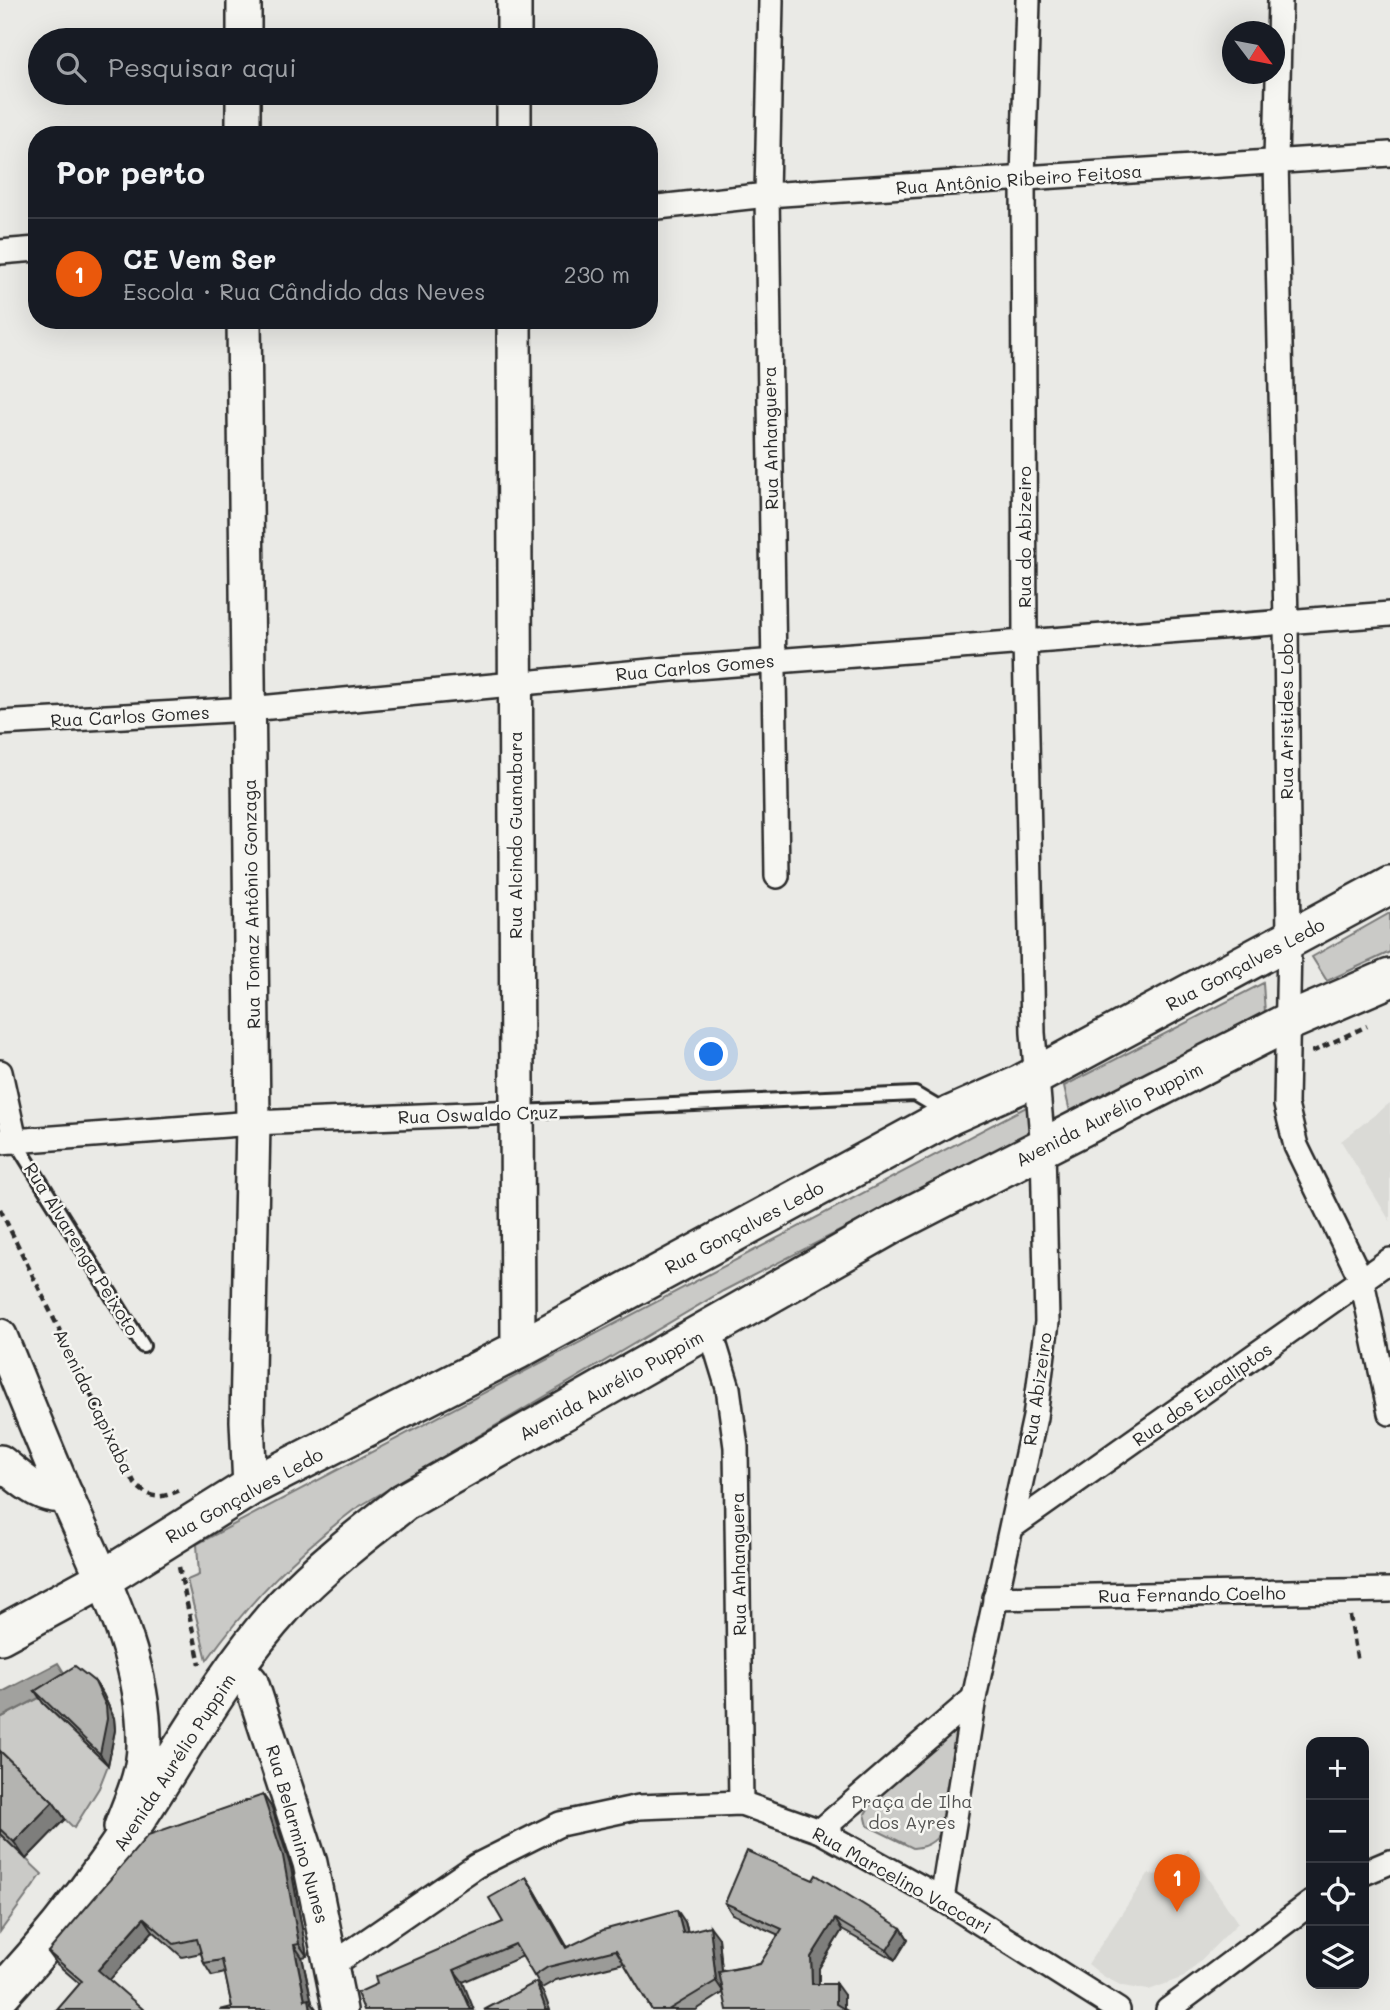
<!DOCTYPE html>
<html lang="pt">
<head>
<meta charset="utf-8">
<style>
	:root { --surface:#171b24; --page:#20242c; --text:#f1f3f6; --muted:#9ea1a6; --line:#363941; --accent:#ea580c }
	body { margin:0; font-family:Mali,sans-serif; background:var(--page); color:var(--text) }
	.controls { position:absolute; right:21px; bottom:21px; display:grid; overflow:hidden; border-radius:14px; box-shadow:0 7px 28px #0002 }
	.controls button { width:63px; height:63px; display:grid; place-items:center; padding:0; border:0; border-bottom:2px solid var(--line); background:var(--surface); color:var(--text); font:35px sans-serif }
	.compass { position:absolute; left:1222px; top:21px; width:63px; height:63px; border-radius:50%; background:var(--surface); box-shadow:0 7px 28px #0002; rotate:122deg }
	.you { position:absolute; left:712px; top:1055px; width:24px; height:24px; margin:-18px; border:5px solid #fff; border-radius:50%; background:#1a73e8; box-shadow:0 0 0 10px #1a73e833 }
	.badge { display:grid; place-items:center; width:46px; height:46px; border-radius:50%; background:var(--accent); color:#fff; font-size:23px; font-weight:700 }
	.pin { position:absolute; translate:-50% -58px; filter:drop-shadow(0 2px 4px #0008) }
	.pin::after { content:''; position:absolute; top:37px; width:24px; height:21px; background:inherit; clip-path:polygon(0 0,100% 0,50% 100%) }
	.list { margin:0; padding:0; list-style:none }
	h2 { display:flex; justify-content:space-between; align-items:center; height:91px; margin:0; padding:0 28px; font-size:30px }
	h2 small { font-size:23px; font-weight:400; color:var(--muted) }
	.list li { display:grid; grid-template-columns:46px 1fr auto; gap:21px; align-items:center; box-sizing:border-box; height:112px; padding:0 28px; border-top:2px solid var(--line) }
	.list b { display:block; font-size:26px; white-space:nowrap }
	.list p { margin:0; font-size:23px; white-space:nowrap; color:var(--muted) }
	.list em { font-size:23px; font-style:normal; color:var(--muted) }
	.icon { flex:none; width:38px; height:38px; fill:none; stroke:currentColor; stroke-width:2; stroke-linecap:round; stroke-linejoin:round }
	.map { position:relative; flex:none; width:1390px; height:2010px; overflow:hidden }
	.search { position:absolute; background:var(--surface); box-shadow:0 7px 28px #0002; left:28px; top:28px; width:630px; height:77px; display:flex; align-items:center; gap:18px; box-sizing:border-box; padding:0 24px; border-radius:38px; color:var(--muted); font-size:26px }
	.panel { position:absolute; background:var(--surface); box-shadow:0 7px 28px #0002; left:28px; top:126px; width:630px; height:203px; border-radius:28px }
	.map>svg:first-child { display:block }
</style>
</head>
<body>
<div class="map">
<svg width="1390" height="2010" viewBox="0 0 1390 2010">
	<rect width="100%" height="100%" fill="#eaeae6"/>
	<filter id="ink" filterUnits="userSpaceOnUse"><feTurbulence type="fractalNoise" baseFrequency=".0143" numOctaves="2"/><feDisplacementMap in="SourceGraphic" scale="14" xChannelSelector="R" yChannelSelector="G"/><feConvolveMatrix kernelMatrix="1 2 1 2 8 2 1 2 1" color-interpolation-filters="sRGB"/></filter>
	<g filter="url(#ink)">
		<!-- built -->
		<g fill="#dadad6">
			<path d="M 1390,1103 L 1390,1221 L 1341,1141 Z"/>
			<path d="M 1188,1849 L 1238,1923 L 1184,1977 L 1149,1990 L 1122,1986 L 1103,1976 L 1088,1964 L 1148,1874 L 1161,1875 Z"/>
		</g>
		<!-- green -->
		<g fill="#cacac7" stroke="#7a7a79" stroke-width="2">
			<path d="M 1390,913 L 1390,952 L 1327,981 L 1312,957 Z"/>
			<path d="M 1263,983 L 1265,1013 L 1070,1112 L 1064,1086 Z"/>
			<path d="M 1030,1105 L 1035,1130 L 723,1291 L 355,1509 C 295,1555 251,1599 207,1660 L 187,1580 L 199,1575 L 197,1544 Z"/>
			<path d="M 81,1676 L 43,1703 L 108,1765 L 99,1788 L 74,1828 L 0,1757 L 0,1718 Z"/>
			<path d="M 962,1719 L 944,1824 C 939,1840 929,1847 913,1848 L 868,1826 L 865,1814 L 873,1801 Z"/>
			<path d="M 0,1834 L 42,1874 L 0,1932 Z"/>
		</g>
		<!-- water -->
		<path fill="#a1a19e" stroke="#727270" stroke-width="2" d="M 58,1663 L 70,1682 L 0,1718 L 0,1693 Z"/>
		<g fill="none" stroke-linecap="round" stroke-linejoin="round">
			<defs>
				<g id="lane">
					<path d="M 519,1112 L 915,1094 L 947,1113"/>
					<path d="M 15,1141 L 143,1346"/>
				</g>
				<g id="street">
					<path d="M 771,0 L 767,195 L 777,876"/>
					<path d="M 1280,0 L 1276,160 L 1286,621 L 1289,942 L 1286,1105 L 1296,1146 L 1362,1281 L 1390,1413"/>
					<path d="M 649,208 L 767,195 L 1390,154"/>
					<path d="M 0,252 L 37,249"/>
					<path d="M 0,723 L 249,709 L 671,669 L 1390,614"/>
					<path d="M 0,1072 L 15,1141"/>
					<path d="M 0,1142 L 253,1123 L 515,1112"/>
					<path d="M 710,1329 L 728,1388 L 736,1447 L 741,1803"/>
					<path d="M 1013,1526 L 1390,1260"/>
					<path d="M 995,1598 L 1390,1590"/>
					<path d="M 820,1831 L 974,1698"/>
					<path d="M 1364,1873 L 1390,1862"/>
					<path d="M 942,1899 L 974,1698 L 1035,1417 L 1047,1322 L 1043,1148 L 1033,1033 L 1025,640 L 1023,180 L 1028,0"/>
					<path d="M 332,1965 L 476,1866 L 560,1824 L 639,1807 L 741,1803 L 820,1831 L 942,1899 L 1118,2010"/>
					<path d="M 1168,2010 L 1311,1903"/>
				</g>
				<g id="secondary">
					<path d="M 244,40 L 244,0"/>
					<path d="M 514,40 L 514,0"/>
					<path d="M 243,135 L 243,93"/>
					<path d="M 514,135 L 514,93"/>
					<path d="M 244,320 L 253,1123 L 247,1421 L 250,1487"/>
					<path d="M 514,320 L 518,1350"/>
					<path d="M 0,1336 C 22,1390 44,1445 67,1498 C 101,1576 146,1659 144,1746 C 144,1774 130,1802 121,1827"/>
					<path d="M 0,1462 C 20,1477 39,1499 66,1495"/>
					<path d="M 237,1666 L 251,1682 L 310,1863 L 340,2010"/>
				</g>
				<g id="primary">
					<path d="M 0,1635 L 103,1579 L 250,1487 L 518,1350 L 951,1115 L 1019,1085 L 1390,885"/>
					<path d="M 0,1995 C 38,1954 75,1909 107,1863 C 167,1779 214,1683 284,1606 C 320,1567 363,1534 404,1502 L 895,1223 L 1288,1022 L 1390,978"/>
				</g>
			</defs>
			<!-- lane casing -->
			<use href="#lane" stroke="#2b2b2b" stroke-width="18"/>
			<!-- street casing -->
			<use href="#street" stroke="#2b2b2b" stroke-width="28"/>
			<!-- secondary casing -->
			<use href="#secondary" stroke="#2b2b2b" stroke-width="38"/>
			<!-- primary casing -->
			<use href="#primary" stroke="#2b2b2b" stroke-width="42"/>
			<!-- path -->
			<g stroke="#2b2b2b" stroke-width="4.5" stroke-dasharray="7 5" stroke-linecap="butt">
				<path d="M 1312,1052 L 1367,1026"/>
				<path d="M 0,1209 L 135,1484 C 150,1499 159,1499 178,1491"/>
				<path d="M 179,1567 L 200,1664"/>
				<path d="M 1350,1616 L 1358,1663"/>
			</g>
			<!-- lane -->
			<use href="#lane" stroke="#f6f6f2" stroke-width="12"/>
			<!-- street -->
			<use href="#street" stroke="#f6f6f2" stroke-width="23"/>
			<!-- secondary -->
			<use href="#secondary" stroke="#f6f6f2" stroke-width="33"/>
			<!-- primary -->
			<use href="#primary" stroke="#f6f6f2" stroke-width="37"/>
		</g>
		<!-- wall -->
		<g fill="#9b9b98" stroke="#2b2b2b" stroke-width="2">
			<path d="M 95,1682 L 103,1694 L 114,1718 L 115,1730 L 108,1765 L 43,1703 L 35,1691 Z"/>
			<path d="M 0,1751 L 53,1802 L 65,1819 L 26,1859 L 0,1834 Z"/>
			<path d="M 263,1795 L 272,1808 L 291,1868 L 307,1956 L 302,1957 L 312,2003 L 232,2007 L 225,1973 L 212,1976 L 204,1963 L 201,1953 L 182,1957 L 153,1931 L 109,1980 L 80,1984 L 57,1964 L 48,1952 Z"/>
			<path d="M 534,1889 L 568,1948 L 685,1922 L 688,1932 L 719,1938 L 722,1971 L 760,1964 L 779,1935 L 732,1914 L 725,1903 L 901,1928 L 908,1939 L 895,1960 L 842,1930 L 819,1968 L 819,1984 L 844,1995 L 844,2009 L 723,1993 L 696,2010 L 652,2010 L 624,1963 L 556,1980 L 542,1988 L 523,1956 L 463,1982 L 377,1984 L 503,1922 Z"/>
		</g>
		<!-- shaded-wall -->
		<g fill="#7e7e7c" stroke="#2b2b2b" stroke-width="2">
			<path d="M 95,1682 L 103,1694 L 114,1718 L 115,1730 L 108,1765 L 100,1754 Z"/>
			<path d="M 263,1795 L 272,1808 L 291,1868 L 307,1956 L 299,1944 Z"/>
			<path d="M 53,1802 L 65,1819 L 26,1859 L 14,1842 Z"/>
			<path d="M 526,1877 L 534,1889 L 575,1961 L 566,1948 Z"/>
			<path d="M 677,1910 L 685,1922 L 691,1945 L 683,1933 Z"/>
			<path d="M 144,1918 L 153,1931 L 107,1983 L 98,1970 Z"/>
			<path d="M 835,1919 L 842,1930 L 819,1968 L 819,1995 L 812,1984 L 811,1957 Z"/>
			<path d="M 710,1926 L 719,1938 L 724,1993 L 716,1981 Z"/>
			<path d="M 901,1928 L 908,1939 L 895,1960 L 887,1950 Z"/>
			<path d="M 294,1945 L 302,1957 L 312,2003 L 317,2010 L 311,2010 L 305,2000 Z"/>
			<path d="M 454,1970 L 463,1982 L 474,2010 L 471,2010 Z"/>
			<path d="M 536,1982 L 544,1994 L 550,2010 L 546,2010 Z"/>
			<path d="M 836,1984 L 844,1995 L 844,2010 L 836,2004 Z"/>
		</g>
		<!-- building -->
		<g fill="#b4b4b1" stroke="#2b2b2b" stroke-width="2">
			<path d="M 75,1666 L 95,1682 L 106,1706 L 107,1719 L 100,1754 L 35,1691 Z"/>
			<path d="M 0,1751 L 53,1802 L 14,1842 L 0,1829 Z"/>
			<path d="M 263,1795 L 283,1856 L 299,1944 L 294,1945 L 305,2000 L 309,1999 L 311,2010 L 220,2010 L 232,2007 L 222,1960 L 204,1963 L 197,1939 L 174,1944 L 144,1918 L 98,1970 L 144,2010 L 57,2010 L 82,1981 L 48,1952 L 148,1835 Z"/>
			<path d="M 747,1851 L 813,1880 L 816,1875 L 901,1928 L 887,1950 L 835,1919 L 811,1957 L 812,1984 L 836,1984 L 836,2004 L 846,2010 L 727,2010 L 719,1972 L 760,1964 L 782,1929 L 725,1903 Z"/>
			<path d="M 526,1877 L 566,1948 L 603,1930 L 677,1910 L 683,1933 L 710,1926 L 716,1981 L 668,2010 L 652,2010 L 616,1950 L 548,1967 L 534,1976 L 515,1944 L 454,1970 L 471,2010 L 364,2010 L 357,1993 L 377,1984 L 375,1977 L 503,1922 L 489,1898 Z"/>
			<path d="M 536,1982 L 546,2010 L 484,2010 Z"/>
		</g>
	</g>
	<g text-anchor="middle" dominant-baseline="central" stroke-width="5" stroke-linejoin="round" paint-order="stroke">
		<!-- street labels -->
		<g font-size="18" fill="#2b2b2b" stroke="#f6f6f2">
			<text transform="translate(1019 179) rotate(-4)">Rua Antônio Ribeiro Feitosa</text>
			<text transform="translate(770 438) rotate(-91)">Rua Anhanguera</text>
			<text transform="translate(1024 537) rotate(-90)">Rua do Abizeiro</text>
			<text transform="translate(695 667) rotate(-5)">Rua Carlos Gomes</text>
			<text transform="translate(130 716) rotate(-3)">Rua Carlos Gomes</text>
			<text transform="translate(1286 716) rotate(-90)">Rua Aristides Lobo</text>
			<text transform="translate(515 835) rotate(-90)">Rua Alcindo Guanabara</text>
			<text transform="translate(251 904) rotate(-91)">Rua Tomaz Antônio Gonzaga</text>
			<text transform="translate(1245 964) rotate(-28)">Rua Gonçalves Ledo</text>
			<text transform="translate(478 1114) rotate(-2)">Rua Oswaldo Cruz</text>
			<text transform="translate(1109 1114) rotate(-27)">Avenida Aurélio Puppim</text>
			<text transform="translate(744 1227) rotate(-28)">Rua Gonçalves Ledo</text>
			<text transform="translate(82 1249) rotate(58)">Rua Alvarenga Peixoto</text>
			<text transform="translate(611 1385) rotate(-29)">Avenida Aurélio Puppim</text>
			<text transform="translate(1037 1389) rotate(-82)">Rua Abizeiro</text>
			<text transform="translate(1202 1394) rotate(-35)">Rua dos Eucaliptos</text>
			<text transform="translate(94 1401) rotate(64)">Avenida Capixaba</text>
			<text transform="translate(244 1495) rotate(-29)">Rua Gonçalves Ledo</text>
			<text transform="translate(738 1564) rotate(-91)">Rua Anhanguera</text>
			<text transform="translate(1192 1594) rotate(-1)">Rua Fernando Coelho</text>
			<text transform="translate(174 1762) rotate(-57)">Avenida Aurélio Puppim</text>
			<text transform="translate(298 1834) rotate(74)">Rua Belarmino Nunes</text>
			<text transform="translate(902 1880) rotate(29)">Rua Marcelino Vaccari</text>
		</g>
		<!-- park labels -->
		<g font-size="18" fill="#535352" stroke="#f6f6f2">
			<text x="912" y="1801">Praça de Ilha<tspan x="912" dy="21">dos Ayres</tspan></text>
		</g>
	</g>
</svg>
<div class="controls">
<button>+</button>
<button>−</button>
<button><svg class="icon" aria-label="locate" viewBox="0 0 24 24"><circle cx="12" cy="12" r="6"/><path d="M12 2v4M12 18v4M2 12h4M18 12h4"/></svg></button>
<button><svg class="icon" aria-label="layers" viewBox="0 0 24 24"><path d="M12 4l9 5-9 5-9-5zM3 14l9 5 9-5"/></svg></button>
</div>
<svg class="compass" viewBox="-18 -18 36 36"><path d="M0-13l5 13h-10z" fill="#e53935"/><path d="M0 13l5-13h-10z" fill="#9ea1a6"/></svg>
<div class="you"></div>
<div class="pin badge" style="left:1177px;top:1912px">1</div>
<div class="search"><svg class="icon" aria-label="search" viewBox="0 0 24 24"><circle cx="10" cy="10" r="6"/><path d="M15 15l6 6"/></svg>Pesquisar aqui</div>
<section class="panel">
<h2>Por perto<small></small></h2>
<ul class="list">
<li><span class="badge">1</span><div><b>CE Vem Ser</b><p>Escola · Rua Cândido das Neves</p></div><em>230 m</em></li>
</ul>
</section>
</div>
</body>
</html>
